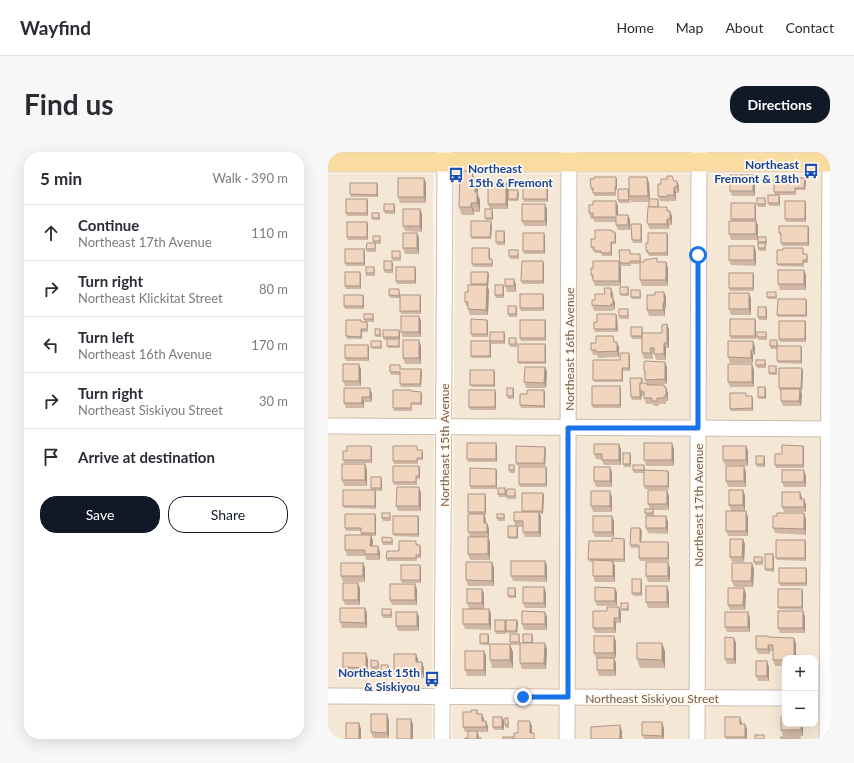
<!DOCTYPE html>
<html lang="en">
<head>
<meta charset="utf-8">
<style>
	:root { --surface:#fff; --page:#f7f7f7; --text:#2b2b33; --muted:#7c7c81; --line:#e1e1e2; --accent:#111827 }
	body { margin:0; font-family:Lato,sans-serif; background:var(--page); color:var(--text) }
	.controls { position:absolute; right:12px; bottom:12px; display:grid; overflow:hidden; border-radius:8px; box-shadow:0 4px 16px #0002 }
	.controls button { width:36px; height:36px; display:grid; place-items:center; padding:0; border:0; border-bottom:1px solid var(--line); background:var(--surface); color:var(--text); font:20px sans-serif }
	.stop { position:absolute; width:12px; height:12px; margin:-9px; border:3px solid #1a73e8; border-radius:50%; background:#fff }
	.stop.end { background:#1a73e8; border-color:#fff; box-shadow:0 1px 4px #0008 }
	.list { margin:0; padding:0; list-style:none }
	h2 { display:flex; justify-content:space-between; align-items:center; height:52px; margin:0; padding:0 16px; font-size:17px }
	h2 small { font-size:13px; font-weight:400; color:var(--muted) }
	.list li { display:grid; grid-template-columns:26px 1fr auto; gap:12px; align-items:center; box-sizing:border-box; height:56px; padding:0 16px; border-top:1px solid var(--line) }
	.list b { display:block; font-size:15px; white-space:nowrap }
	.list p { margin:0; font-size:13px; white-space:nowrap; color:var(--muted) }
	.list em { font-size:13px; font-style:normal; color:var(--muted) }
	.actions { display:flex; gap:8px; padding:12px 16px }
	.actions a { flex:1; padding:9px 0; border:1px solid var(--accent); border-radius:16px; text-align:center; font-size:14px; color:var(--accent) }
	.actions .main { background:var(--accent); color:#fff }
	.icon { flex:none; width:22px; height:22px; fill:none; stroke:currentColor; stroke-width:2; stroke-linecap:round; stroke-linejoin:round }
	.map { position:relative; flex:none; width:502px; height:587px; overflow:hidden; border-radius:16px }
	header { display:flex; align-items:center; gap:24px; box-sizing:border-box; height:56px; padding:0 20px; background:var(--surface); border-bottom:1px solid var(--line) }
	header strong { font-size:19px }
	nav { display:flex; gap:22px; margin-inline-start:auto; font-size:14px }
	.intro { display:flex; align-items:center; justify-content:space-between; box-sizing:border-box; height:96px; padding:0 24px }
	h1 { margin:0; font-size:28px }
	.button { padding:10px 18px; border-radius:16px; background:var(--accent); color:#fff; font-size:14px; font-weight:700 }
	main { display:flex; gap:24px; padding:0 24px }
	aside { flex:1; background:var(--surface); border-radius:16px; box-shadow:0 4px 16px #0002 }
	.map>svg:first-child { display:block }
</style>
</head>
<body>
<header>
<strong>Wayfind</strong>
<nav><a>Home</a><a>Map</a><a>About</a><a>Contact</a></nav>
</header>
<div class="intro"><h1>Find us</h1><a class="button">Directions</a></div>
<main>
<aside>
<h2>5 min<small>Walk · 390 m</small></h2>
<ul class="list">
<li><svg class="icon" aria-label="ahead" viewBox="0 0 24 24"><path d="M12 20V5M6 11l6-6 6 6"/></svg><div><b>Continue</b><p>Northeast 17th Avenue</p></div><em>110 m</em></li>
<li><svg class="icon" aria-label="right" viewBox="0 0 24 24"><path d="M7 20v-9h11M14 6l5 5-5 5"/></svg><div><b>Turn right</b><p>Northeast Klickitat Street</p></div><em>80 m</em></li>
<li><svg class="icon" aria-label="left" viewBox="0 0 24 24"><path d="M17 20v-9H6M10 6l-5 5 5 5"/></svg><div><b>Turn left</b><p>Northeast 16th Avenue</p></div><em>170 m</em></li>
<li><svg class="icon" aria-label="right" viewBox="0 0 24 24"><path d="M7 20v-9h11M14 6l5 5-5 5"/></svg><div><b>Turn right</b><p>Northeast Siskiyou Street</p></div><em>30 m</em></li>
<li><svg class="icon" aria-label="arrive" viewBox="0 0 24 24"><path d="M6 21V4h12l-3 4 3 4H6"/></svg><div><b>Arrive at destination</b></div></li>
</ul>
<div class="actions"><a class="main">Save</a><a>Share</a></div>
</aside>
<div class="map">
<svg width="502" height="587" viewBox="0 0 502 587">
	<rect width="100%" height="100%" fill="#fdf5e8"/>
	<!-- residential -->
	<g fill="#f4e7d6" fill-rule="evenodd">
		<path d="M 0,22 L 105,22 L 106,262 L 104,587 L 0,587 Z"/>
		<path d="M 127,22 L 502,22 L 502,587 L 124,587 ZM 457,506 L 487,506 L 487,572 L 457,572 Z"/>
	</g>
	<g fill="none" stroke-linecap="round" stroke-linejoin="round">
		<defs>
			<g id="minor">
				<path d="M 0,274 L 502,277"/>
				<path d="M 0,544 L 457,546"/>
				<path d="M 114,587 L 117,0"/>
				<path d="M 239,587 L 241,0"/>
				<path d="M 369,587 L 371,0"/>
				<path d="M 499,587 L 502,0"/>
			</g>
			<path id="major" d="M 0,10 L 502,10"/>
		</defs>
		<!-- minor casing -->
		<use href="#minor" stroke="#cfbdad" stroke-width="17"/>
		<!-- major casing -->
		<use href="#major" stroke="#d9d1cd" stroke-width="21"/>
		<!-- minor -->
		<use href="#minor" stroke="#fff" stroke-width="15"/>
		<!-- major -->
		<use href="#major" stroke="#fbdca0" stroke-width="19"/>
	</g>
	<!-- wall -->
	<g fill="#d0b7a4">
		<path d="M 288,25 L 289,28 L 289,38 L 288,38 L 288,44 L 266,44 L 265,39 L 264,39 L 263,36 Z"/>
		<path d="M 319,25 L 321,31 L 322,47 L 330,47 L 331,50 L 331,55 L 339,55 L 340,59 L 344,64 L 344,73 L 341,73 L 341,77 L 322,77 L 321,76 L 319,70 L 321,50 L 303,50 L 301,45 L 302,51 L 291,51 L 290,48 L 300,37 L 301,39 Z"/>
		<path d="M 477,26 L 478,29 L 477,38 L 468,38 L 468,43 L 447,43 L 446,40 Z"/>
		<path d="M 147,27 L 150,37 L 150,43 L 152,48 L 152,60 L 146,60 L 146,63 L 134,63 L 131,55 Z"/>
		<path d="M 427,28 L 427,44 L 404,44 L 402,39 Z"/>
		<path d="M 346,29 L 351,34 L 351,41 L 348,41 L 348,49 L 341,49 L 341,50 L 332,49 L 330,44 L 333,32 Z"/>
		<path d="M 49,31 L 50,34 L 50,45 L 23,45 L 22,42 Z"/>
		<path d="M 98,31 L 98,51 L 72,51 L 70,45 Z"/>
		<path d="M 220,32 L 220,50 L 196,50 L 195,47 Z"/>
		<path d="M 180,37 L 180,57 L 162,57 L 160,52 Z"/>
		<path d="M 191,41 L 190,49 L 181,49 L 180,47 Z"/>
		<path d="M 451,43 L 452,46 L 452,54 L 441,54 L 440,51 Z"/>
		<path d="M 437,46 L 438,49 L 438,55 L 430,55 L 429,52 Z"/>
		<path d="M 39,47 L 40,50 L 40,64 L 19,64 L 18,61 Z"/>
		<path d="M 477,49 L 478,52 L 478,70 L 458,70 L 457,67 Z"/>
		<path d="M 66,52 L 67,55 L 67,62 L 57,62 L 56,59 Z"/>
		<path d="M 290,54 L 290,63 L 300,63 L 302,68 L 302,78 L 290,78 L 288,73 L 288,70 L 267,70 L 265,67 L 263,67 L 261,61 Z"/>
		<path d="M 428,54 L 428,69 L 430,74 L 430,88 L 403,88 L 401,82 L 404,69 L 403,67 Z"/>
		<path d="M 219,57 L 219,74 L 196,74 L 194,69 Z"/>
		<path d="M 165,60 L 165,68 L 158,68 L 157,66 Z"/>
		<path d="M 51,61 L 52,64 L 52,68 L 45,68 L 44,66 Z"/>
		<path d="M 94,62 L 94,80 L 77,79 L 75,74 Z"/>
		<path d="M 164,72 L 163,87 L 144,87 L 143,85 Z"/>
		<path d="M 40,73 L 40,88 L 20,88 L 19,85 Z"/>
		<path d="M 480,74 L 481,77 L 481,94 L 454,94 L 453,91 L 453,83 L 452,83 L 451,81 Z"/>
		<path d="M 314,75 L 314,91 L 305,91 L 304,88 Z"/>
		<path d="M 284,80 L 288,83 L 288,92 L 284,92 L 284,104 L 274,104 L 273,101 L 267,101 L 266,98 L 264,98 L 263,95 L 267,87 Z"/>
		<path d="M 89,81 L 91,86 L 91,102 L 77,102 L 75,96 Z"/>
		<path d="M 177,82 L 177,93 L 169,93 L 168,90 Z"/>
		<path d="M 217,84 L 217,102 L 196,102 L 195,99 Z"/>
		<path d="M 340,84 L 340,104 L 321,104 L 318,99 L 320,91 Z"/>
		<path d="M 53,87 L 53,92 L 48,92 L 48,100 L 39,100 L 38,97 L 46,91 L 45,89 Z"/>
		<path d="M 439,88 L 439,93 L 438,93 L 438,99 L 431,99 L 430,96 L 431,91 L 430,90 Z"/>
		<path d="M 426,94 L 428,100 L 428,114 L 403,113 L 401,108 Z"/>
		<path d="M 302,98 L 303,102 L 313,105 L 313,110 L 316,110 L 329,106 L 330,110 L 338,110 L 340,116 L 340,134 L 314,134 L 312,128 L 312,112 L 303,112 L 303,114 L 293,114 L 292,111 Z"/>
		<path d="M 476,98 L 476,102 L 479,102 L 480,105 L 480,111 L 476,111 L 476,115 L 450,114 L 449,112 Z"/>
		<path d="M 162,99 L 162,107 L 165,109 L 165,115 L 145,115 L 144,112 Z"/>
		<path d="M 37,100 L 37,114 L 18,114 L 17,111 Z"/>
		<path d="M 191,101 L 191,107 L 182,107 L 181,104 Z"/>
		<path d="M 73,102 L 73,109 L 65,109 L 64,106 Z"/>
		<path d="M 291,109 L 293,115 L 293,134 L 267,134 L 263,123 L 265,116 Z"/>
		<path d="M 65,112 L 65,121 L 57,121 L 56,118 Z"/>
		<path d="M 216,112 L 216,132 L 194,132 L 193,129 Z"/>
		<path d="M 46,115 L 47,117 L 47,124 L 38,124 L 38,121 Z"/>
		<path d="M 88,118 L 88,132 L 69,132 L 68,129 Z"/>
		<path d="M 33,123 L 33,137 L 18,137 L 17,134 Z"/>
		<path d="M 161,123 L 160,135 L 159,135 L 161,138 L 160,163 L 142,163 L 140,157 L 140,155 L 139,155 L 137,150 L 140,140 L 144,133 L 143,132 Z"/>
		<path d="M 478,123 L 478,138 L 452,138 L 450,132 Z"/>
		<path d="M 426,124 L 426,139 L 402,139 L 401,136 Z"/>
		<path d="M 186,127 L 188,133 L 188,140 L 179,140 L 177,134 Z"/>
		<path d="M 175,133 L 176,136 L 176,146 L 168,146 L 167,143 Z"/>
		<path d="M 300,135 L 301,138 L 301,144 L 293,144 L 292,142 Z"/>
		<path d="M 312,138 L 313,141 L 313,147 L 304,147 L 303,145 Z"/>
		<path d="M 72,140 L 72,143 L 92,143 L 93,146 L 93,162 L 73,162 L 72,159 L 72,146 L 62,146 L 61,143 Z"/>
		<path d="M 421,141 L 423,147 L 423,163 L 403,163 L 401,157 Z"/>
		<path d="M 285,142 L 285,146 L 287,151 L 287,158 L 285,158 L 285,159 L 266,159 L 264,153 L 267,148 Z"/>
		<path d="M 449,143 L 449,147 L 440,147 L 439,145 Z"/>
		<path d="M 216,144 L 216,159 L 193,159 L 192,156 Z"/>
		<path d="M 338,145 L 338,157 L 337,157 L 337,164 L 321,164 L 319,158 Z"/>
		<path d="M 36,146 L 36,157 L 17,157 L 16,154 Z"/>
		<path d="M 479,150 L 479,165 L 450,165 L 449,163 Z"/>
		<path d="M 188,154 L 189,157 L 189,165 L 181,165 L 180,162 Z"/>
		<path d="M 438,155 L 439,158 L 439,168 L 431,168 L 430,165 Z"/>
		<path d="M 301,160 L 301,167 L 292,167 L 291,164 Z"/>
		<path d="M 45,162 L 46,165 L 46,170 L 37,170 L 36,167 Z"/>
		<path d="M 91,164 L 93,169 L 93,185 L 75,185 L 73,180 Z"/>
		<path d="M 289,165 L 290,180 L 267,180 L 266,177 L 269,170 Z"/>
		<path d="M 427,167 L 428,170 L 428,187 L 403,187 L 402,184 Z"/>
		<path d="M 33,168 L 34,170 L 39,170 L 40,173 L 40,180 L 34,180 L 34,187 L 19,187 L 18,184 Z"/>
		<path d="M 159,168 L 160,170 L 160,185 L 144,185 L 143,182 Z"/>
		<path d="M 217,168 L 218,171 L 218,189 L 193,189 L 192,186 Z"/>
		<path d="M 477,169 L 478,171 L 478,190 L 452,190 L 451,187 Z"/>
		<path d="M 339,172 L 341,178 L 341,196 L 338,196 L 338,208 L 328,208 L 326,201 L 324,201 L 325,207 L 316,207 L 314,201 L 314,187 L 304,187 L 303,184 L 314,175 L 315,177 L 315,181 L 334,181 Z"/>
		<path d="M 52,177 L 53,180 L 53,185 L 48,185 L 47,183 Z"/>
		<path d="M 71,178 L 72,180 L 72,188 L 71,188 L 72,190 L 72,196 L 60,196 L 59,194 L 59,188 L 56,188 L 55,185 Z"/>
		<path d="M 176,180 L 177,183 L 177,192 L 163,192 L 162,189 Z"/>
		<path d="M 438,180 L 439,183 L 439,188 L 430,188 L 429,185 Z"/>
		<path d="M 285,184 L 287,190 L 291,195 L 291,205 L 270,206 L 269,203 L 265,203 L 263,198 L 268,191 Z"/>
		<path d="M 449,188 L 450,191 L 450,194 L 474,197 L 474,212 L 450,211 L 449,209 L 449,197 L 443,197 L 442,194 Z"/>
		<path d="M 53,189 L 54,192 L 54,197 L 44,197 L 43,195 Z"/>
		<path d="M 189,189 L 189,195 L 182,195 L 181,192 Z"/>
		<path d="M 163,192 L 163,206 L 144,206 L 143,204 Z"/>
		<path d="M 93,194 L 93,212 L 77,212 L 75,206 Z"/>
		<path d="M 41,195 L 41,209 L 18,209 L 17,206 Z"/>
		<path d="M 218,195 L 218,212 L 191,212 L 190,210 Z"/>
		<path d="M 427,195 L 427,203 L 425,203 L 425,211 L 402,211 L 400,205 Z"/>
		<path d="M 302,204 L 302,219 L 295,219 L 295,230 L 266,230 L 265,228 L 292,208 Z"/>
		<path d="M 437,208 L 438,211 L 438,216 L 429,216 L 428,213 Z"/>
		<path d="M 72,213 L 73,217 L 94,219 L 93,235 L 73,235 L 72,232 L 72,223 L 63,223 L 62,220 Z"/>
		<path d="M 448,214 L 449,217 L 449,223 L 442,223 L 441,221 Z"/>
		<path d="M 217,215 L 219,220 L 218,236 L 198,236 L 196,230 Z"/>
		<path d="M 339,215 L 339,232 L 323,233 L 336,233 L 337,235 L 338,235 L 340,241 L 340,249 L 338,249 L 338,252 L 331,252 L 331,254 L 326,254 L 325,252 L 318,252 L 316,246 L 316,244 L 314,243 L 314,242 L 313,248 L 304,248 L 303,245 L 314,226 L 315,229 L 314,231 L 319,231 L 317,228 L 317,224 L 316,219 Z"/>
		<path d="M 33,217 L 33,234 L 17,234 L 15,229 Z"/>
		<path d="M 166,218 L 167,221 L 167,235 L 144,235 L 142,233 Z"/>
		<path d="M 426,218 L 426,235 L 402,235 L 400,230 Z"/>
		<path d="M 475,219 L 474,239 L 472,239 L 474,242 L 473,254 L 455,254 L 453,249 L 453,239 L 452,239 L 451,236 Z"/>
		<path d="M 437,235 L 438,237 L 438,247 L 431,247 L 430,245 Z"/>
		<path d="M 185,236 L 186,239 L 186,247 L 180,247 L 179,244 Z"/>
		<path d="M 293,237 L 293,256 L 265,256 L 264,253 Z"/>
		<path d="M 83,238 L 84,239 L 93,240 L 94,242 L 94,253 L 84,253 L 84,259 L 66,259 L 65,256 Z"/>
		<path d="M 216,238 L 217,241 L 217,256 L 193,256 L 192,253 L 199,242 Z"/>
		<path d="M 168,241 L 168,258 L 142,258 L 141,255 Z"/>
		<path d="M 44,242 L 44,250 L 36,250 L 36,256 L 18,256 L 16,251 Z"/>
		<path d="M 425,247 L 425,259 L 403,259 L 402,257 Z"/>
		<path d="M 291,292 L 293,298 L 293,313 L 276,313 L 274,308 L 268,307 L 266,302 Z"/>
		<path d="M 43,294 L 44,297 L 44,311 L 16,311 L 15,308 L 19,299 Z"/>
		<path d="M 169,294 L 169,310 L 140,310 L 139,307 Z"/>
		<path d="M 418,294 L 420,299 L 420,314 L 397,313 L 395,308 Z"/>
		<path d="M 475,294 L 476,296 L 476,316 L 448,316 L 447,313 L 454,302 Z"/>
		<path d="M 217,295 L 218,297 L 217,314 L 189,314 L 188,311 Z"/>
		<path d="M 90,297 L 90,298 L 95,301 L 95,308 L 90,308 L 90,312 L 66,312 L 65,309 Z"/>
		<path d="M 346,297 L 346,314 L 318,314 L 316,308 Z"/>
		<path d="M 302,301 L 303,303 L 303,315 L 296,315 L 295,312 Z"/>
		<path d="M 436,304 L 437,307 L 437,315 L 429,315 L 428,312 Z"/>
		<path d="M 37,312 L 39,318 L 39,334 L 16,334 L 14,328 Z"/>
		<path d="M 186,313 L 187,316 L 187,321 L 182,321 L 181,318 Z"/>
		<path d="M 218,315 L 219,318 L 219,335 L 192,335 L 191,332 Z"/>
		<path d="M 317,315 L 317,318 L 340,319 L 341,321 L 341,337 L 317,337 L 316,334 L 316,321 L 306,321 L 305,318 Z"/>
		<path d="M 92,317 L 92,327 L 89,327 L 89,333 L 66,333 L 65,330 Z"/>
		<path d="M 169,319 L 169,337 L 143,337 L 142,334 Z"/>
		<path d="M 284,320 L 284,335 L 268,335 L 266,329 Z"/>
		<path d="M 418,320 L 418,335 L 400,335 L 398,329 Z"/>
		<path d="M 478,324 L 478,335 L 456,335 L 454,330 Z"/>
		<path d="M 54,328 L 54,339 L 47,339 L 48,341 L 48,357 L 16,356 L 15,354 L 44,338 L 43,336 Z"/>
		<path d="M 177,336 L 178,339 L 178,345 L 171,345 L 170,342 Z"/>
		<path d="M 339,338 L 341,344 L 341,358 L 326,358 L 326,364 L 338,364 L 340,370 L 340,382 L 320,381 L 318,376 L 318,364 L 317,361 L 322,357 L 320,352 Z"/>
		<path d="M 188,340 L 188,347 L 179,347 L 178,344 Z"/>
		<path d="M 472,340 L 474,347 L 476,347 L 478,353 L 478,360 L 456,360 L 454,355 Z"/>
		<path d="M 93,341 L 93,359 L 70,359 L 68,354 Z"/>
		<path d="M 215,341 L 216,344 L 215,362 L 212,362 L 213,365 L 213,385 L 197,385 L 195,380 L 195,375 L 190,375 L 190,387 L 181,387 L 180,385 L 187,374 L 186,369 L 195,360 L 194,359 Z"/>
		<path d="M 157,342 L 158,345 L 158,363 L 156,363 L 158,368 L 158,371 L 159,371 L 161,377 L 161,386 L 160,386 L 162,390 L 162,408 L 142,408 L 140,402 L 142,385 L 140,380 L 141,362 L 140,360 Z"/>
		<path d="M 417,343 L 417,359 L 403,359 L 401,353 Z"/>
		<path d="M 284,345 L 284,360 L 265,360 L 263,354 Z"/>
		<path d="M 176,362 L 177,365 L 177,369 L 170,369 L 169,366 Z"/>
		<path d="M 63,364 L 63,369 L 55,369 L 54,366 Z"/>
		<path d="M 284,364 L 286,369 L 286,385 L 267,385 L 265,380 Z"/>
		<path d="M 48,365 L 48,384 L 43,384 L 45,389 L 44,394 L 52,400 L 52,408 L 38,408 L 37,404 L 19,404 L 17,398 L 33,383 L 33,379 L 18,379 L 17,376 Z"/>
		<path d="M 420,365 L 420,384 L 400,384 L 398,379 Z"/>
		<path d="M 91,366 L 91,385 L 66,384 L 65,382 Z"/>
		<path d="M 478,367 L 478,383 L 447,381 L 445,376 Z"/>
		<path d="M 314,379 L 313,390 L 341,393 L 341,409 L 312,409 L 311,406 L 311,396 L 303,396 L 302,393 Z"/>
		<path d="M 296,387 L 297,389 L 297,410 L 285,410 L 287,414 L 287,430 L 267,430 L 265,424 L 265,410 L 261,410 L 260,407 Z"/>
		<path d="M 65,388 L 65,393 L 55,393 L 54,390 Z"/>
		<path d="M 477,388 L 478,391 L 478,409 L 449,408 L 448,406 Z"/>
		<path d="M 89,391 L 89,393 L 92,393 L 93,396 L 93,406 L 89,406 L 89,409 L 59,409 L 58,406 L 71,399 Z"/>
		<path d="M 417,392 L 416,410 L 404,410 L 402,405 Z"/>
		<path d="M 445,402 L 446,405 L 446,420 L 438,419 L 437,417 Z"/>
		<path d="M 434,405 L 435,407 L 435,413 L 427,413 L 426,410 Z"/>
		<path d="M 217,409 L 219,414 L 219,430 L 185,429 L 183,424 Z"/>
		<path d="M 164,410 L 166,416 L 166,434 L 140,434 L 138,428 Z"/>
		<path d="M 340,410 L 342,416 L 342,430 L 320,430 L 318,424 Z"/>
		<path d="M 35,411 L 37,416 L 37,430 L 15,430 L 13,424 Z"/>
		<path d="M 92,413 L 93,416 L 93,431 L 74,431 L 73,428 Z"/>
		<path d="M 478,416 L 479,419 L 479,434 L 452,434 L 451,431 Z"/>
		<path d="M 426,417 L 425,435 L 406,435 L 404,429 Z"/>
		<path d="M 314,430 L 314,444 L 305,444 L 304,441 Z"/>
		<path d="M 30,431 L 32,437 L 32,453 L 17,453 L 15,448 Z"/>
		<path d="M 216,435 L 218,441 L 218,456 L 197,456 L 195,451 Z"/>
		<path d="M 187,436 L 188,438 L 188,446 L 181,446 L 180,444 Z"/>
		<path d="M 287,436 L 289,441 L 289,454 L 269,454 L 267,449 Z"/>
		<path d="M 89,437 L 89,453 L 64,453 L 62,448 Z"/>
		<path d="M 154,437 L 156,442 L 156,457 L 161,457 L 163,462 L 163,478 L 137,477 L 135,472 L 141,456 L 139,451 Z"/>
		<path d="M 474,437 L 475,440 L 475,458 L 451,457 L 450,455 Z"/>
		<path d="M 341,440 L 341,456 L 320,456 L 318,450 Z"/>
		<path d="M 418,442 L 417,458 L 402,458 L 400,453 Z"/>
		<path d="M 301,454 L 301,459 L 294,459 L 293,457 Z"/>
		<path d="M 291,455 L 293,460 L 293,471 L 288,471 L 288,481 L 267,481 L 265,476 L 279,459 Z"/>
		<path d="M 37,456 L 39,461 L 39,476 L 14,476 L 12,470 Z"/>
		<path d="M 475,459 L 477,465 L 477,481 L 452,481 L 450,476 Z"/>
		<path d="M 64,460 L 64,466 L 55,466 L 54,463 Z"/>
		<path d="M 217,460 L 219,465 L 219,478 L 196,478 L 194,472 Z"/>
		<path d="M 91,465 L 91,479 L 70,479 L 68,474 Z"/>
		<path d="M 422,466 L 422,480 L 399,480 L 397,475 Z"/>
		<path d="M 177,468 L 178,471 L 189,468 L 190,471 L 189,481 L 179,481 L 178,479 L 178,482 L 168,482 L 167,479 Z"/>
		<path d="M 160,482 L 161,485 L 161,493 L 153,493 L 152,491 Z"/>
		<path d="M 191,482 L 192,485 L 192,491 L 195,491 L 195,490 L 204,482 L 205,485 L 205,491 L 219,497 L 218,517 L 194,517 L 192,511 L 192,493 L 183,493 L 182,490 Z"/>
		<path d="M 286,484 L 288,490 L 288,506 L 286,506 L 288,511 L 288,524 L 271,524 L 269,518 L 269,506 L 268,506 L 266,501 Z"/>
		<path d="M 440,484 L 440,485 L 468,491 L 457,506 L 457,514 L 447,514 L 445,508 L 445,499 L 442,499 L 442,502 L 430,502 L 428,497 Z"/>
		<path d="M 406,486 L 408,491 L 408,512 L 399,512 L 397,507 Z"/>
		<path d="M 156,499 L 158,504 L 158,524 L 139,524 L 137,518 Z"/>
		<path d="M 337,499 L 337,516 L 312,516 L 309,507 Z"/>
		<path d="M 185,500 L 185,516 L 164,516 L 162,508 Z"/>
		<path d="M 40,507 L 40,521 L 17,521 L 15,515 Z"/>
		<path d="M 90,507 L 90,510 L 94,510 L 96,516 L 96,526 L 68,526 L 66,520 Z"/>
		<path d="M 51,511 L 51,518 L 44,518 L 43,515 Z"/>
		<path d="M 441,515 L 441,529 L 430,529 L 428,524 Z"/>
		<path d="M 61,516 L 61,523 L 54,523 L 53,521 Z"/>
		<path d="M 149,558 L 151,562 L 156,567 L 156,569 L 158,569 L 160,575 L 160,580 L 149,580 L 151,586 L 153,586 L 153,587 L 137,587 L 140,586 L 140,580 L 137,580 L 135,575 L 143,560 Z"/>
		<path d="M 61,568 L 61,586 L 45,586 L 43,580 Z"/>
		<path d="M 176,568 L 176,578 L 166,578 L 165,575 Z"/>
		<path d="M 181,569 L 181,576 L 178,576 L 177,573 Z"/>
		<path d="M 414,571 L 414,572 L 419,577 L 419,587 L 398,587 L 397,585 Z"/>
		<path d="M 475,572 L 475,584 L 455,584 L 453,578 Z"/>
		<path d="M 336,576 L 336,587 L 316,587 L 314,583 Z"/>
	</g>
	<!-- shaded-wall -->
	<g fill="#a99586">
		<path d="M 144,19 L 150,37 L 150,43 L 152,48 L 152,60 L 149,51 Z"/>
		<path d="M 425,23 L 427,28 L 427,44 L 425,39 Z"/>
		<path d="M 288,25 L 289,28 L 289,38 L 288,35 Z"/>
		<path d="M 319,25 L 321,31 L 322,50 L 320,44 Z"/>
		<path d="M 96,26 L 98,31 L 98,51 L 96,45 Z"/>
		<path d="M 477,26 L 478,29 L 477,38 L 476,36 Z"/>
		<path d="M 349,29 L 351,34 L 351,41 L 349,35 Z"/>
		<path d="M 219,30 L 220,32 L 220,50 L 219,47 Z"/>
		<path d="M 49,31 L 50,34 L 50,45 L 49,43 Z"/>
		<path d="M 178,31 L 180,37 L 180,57 L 178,52 Z"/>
		<path d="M 346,35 L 348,41 L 348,49 L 346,43 Z"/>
		<path d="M 190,38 L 191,41 L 190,49 L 189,47 Z"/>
		<path d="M 451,43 L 452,46 L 452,54 L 451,51 Z"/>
		<path d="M 39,47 L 40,50 L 40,64 L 39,61 Z"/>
		<path d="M 288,49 L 290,54 L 290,68 L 288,63 Z"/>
		<path d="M 477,49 L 478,52 L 478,70 L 477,67 Z"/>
		<path d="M 143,51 L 146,60 L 146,63 L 143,55 Z"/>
		<path d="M 427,51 L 428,54 L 428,69 L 427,67 Z"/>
		<path d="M 66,52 L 67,55 L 67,62 L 66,59 Z"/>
		<path d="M 217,52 L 219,57 L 219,74 L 217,69 Z"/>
		<path d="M 92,57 L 94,62 L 94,80 L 92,74 Z"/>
		<path d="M 164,57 L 165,60 L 165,68 L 164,66 Z"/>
		<path d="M 342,59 L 344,64 L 344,73 L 342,67 Z"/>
		<path d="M 300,63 L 302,68 L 302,78 L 300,73 Z"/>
		<path d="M 339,67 L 341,73 L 341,77 L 339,72 Z"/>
		<path d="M 163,69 L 164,72 L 163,87 L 162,85 Z"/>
		<path d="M 428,69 L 430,74 L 430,88 L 428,82 Z"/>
		<path d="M 39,70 L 40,73 L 40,88 L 39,85 Z"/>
		<path d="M 313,72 L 314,75 L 314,91 L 313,88 Z"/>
		<path d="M 480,74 L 481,77 L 481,94 L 480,91 Z"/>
		<path d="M 176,79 L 177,82 L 177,93 L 176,90 Z"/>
		<path d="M 287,80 L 288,83 L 288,92 L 287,90 Z"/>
		<path d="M 89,81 L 91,86 L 91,102 L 89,96 Z"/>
		<path d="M 216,81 L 217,84 L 217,102 L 216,99 Z"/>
		<path d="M 339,81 L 340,84 L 340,104 L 339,101 Z"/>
		<path d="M 283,90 L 284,92 L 284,104 L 283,101 Z"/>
		<path d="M 426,94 L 428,100 L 428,114 L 426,108 Z"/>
		<path d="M 161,96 L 162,99 L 162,109 L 161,107 Z"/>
		<path d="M 36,97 L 37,100 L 37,114 L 36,111 Z"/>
		<path d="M 64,109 L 65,112 L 65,121 L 64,118 Z"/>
		<path d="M 215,109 L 216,112 L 216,132 L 215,129 Z"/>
		<path d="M 291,109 L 293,115 L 293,134 L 291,129 Z"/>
		<path d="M 338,110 L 340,116 L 340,134 L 338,128 Z"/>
		<path d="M 87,115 L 88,118 L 88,132 L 87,129 Z"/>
		<path d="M 476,118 L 478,123 L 478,138 L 476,132 Z"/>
		<path d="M 32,120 L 33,123 L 33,137 L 32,134 Z"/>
		<path d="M 160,120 L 161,123 L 160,135 L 159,132 Z"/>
		<path d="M 425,121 L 426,124 L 426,139 L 425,136 Z"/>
		<path d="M 186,127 L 188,133 L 188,140 L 186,134 Z"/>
		<path d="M 159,133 L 161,138 L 160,163 L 158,158 Z"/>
		<path d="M 175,133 L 176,136 L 176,146 L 175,143 Z"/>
		<path d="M 283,136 L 285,142 L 285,146 L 287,151 L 287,158 L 283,145 Z"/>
		<path d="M 336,140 L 338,145 L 338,157 L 336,151 Z"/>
		<path d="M 421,141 L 423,147 L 423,163 L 421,157 Z"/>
		<path d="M 215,142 L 216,144 L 216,159 L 215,156 Z"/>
		<path d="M 35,143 L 36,146 L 36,157 L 35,154 Z"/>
		<path d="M 92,143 L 93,146 L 93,162 L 92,159 Z"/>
		<path d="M 478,147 L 479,150 L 479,165 L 478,163 Z"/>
		<path d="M 335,151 L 337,157 L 337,164 L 335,158 Z"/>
		<path d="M 188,154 L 189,157 L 189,165 L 188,162 Z"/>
		<path d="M 438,155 L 439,158 L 439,168 L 438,165 Z"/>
		<path d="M 288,162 L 289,165 L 290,180 L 288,177 Z"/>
		<path d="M 91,164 L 93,169 L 93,185 L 91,180 Z"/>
		<path d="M 427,167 L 428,170 L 428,187 L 427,184 Z"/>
		<path d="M 159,168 L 160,170 L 160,185 L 159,182 Z"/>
		<path d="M 217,168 L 218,171 L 218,189 L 217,186 Z"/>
		<path d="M 477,169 L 478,171 L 478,190 L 477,187 Z"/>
		<path d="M 339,172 L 341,178 L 341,196 L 339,191 Z"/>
		<path d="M 33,177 L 34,180 L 34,187 L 33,185 Z"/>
		<path d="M 71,178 L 72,180 L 72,188 L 71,185 Z"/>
		<path d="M 176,180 L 177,183 L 177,192 L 176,189 Z"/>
		<path d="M 91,188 L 93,194 L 93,212 L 91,206 Z"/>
		<path d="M 162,189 L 163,192 L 163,206 L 162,204 Z"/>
		<path d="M 425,189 L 427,195 L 427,203 L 425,198 Z"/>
		<path d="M 289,190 L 291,195 L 291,205 L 289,199 Z"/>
		<path d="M 336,191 L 338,196 L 338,208 L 336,202 Z"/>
		<path d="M 217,192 L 218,195 L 218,212 L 217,210 Z"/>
		<path d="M 40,193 L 41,195 L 41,209 L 40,206 Z"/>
		<path d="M 473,194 L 474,197 L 474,212 L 473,209 Z"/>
		<path d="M 322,196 L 324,201 L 325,207 L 323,201 Z"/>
		<path d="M 423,198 L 425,203 L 425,211 L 423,206 Z"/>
		<path d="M 301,201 L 302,204 L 302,219 L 301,216 Z"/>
		<path d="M 337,210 L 339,215 L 339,232 L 337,227 Z"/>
		<path d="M 31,212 L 33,217 L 33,234 L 31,229 Z"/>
		<path d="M 424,212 L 426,218 L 426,235 L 424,230 Z"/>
		<path d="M 217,215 L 219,220 L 218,236 L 216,231 Z"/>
		<path d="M 294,216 L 295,219 L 295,230 L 294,228 Z"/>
		<path d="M 474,216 L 475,219 L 474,239 L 473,236 Z"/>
		<path d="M 93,217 L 94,219 L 93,235 L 92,232 Z"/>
		<path d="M 166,218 L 167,221 L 167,235 L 166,233 Z"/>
		<path d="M 336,233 L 338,238 L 338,235 L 340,241 L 340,249 L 338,244 Z"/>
		<path d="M 292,234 L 293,237 L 293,256 L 292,253 Z"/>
		<path d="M 437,235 L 438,237 L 438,247 L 437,245 Z"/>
		<path d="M 42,236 L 44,242 L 44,250 L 42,245 Z"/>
		<path d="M 185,236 L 186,239 L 186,247 L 185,244 Z"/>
		<path d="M 472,237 L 474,242 L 473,254 L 471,249 Z"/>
		<path d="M 167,238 L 168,241 L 168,258 L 167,255 Z"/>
		<path d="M 216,238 L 217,241 L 217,256 L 216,254 Z"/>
		<path d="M 313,239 L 314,242 L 313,248 L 312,245 Z"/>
		<path d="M 93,240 L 94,242 L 94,253 L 93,251 Z"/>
		<path d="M 424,244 L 425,247 L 425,259 L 424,256 Z"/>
		<path d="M 34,245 L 36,250 L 36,256 L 34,251 Z"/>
		<path d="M 168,291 L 169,294 L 169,310 L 168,307 Z"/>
		<path d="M 344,291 L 346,297 L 346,314 L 344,308 Z"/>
		<path d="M 291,292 L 293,298 L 293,313 L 291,308 Z"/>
		<path d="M 43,294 L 44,297 L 44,311 L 43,308 Z"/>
		<path d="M 418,294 L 420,299 L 420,314 L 418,308 Z"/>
		<path d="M 475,294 L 476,296 L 476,316 L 475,313 Z"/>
		<path d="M 217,295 L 218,297 L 217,314 L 216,311 Z"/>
		<path d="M 94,298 L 95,301 L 95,308 L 94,306 Z"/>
		<path d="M 302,301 L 303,303 L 303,315 L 302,312 Z"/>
		<path d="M 436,304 L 437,307 L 437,315 L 436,312 Z"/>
		<path d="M 37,312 L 39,318 L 39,334 L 37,328 Z"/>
		<path d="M 91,314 L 92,317 L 92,327 L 91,324 Z"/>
		<path d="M 416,314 L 418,320 L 418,335 L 416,329 Z"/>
		<path d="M 218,315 L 219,318 L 219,335 L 218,332 Z"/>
		<path d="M 282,315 L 284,320 L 284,335 L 282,329 Z"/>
		<path d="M 168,317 L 169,319 L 169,337 L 168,334 Z"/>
		<path d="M 476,318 L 478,324 L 478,335 L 476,330 Z"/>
		<path d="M 340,319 L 341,321 L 341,337 L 340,334 Z"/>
		<path d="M 53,325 L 54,328 L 54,339 L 53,336 Z"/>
		<path d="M 91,335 L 93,341 L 93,359 L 91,354 Z"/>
		<path d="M 47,338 L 48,341 L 48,357 L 47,354 Z"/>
		<path d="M 339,338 L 341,344 L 341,358 L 339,352 Z"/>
		<path d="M 415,338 L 417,343 L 417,359 L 415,353 Z"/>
		<path d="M 282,339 L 284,345 L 284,360 L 282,354 Z"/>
		<path d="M 472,340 L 474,346 L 474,353 L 472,347 Z"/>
		<path d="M 215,341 L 216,344 L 215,362 L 214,359 Z"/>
		<path d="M 157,342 L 158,345 L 158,363 L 157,360 Z"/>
		<path d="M 476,347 L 478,353 L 478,360 L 476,355 Z"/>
		<path d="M 418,359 L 420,365 L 420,384 L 418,379 Z"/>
		<path d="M 211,360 L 213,365 L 213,385 L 211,380 Z"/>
		<path d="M 476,361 L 478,367 L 478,383 L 476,377 Z"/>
		<path d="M 47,362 L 48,365 L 48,384 L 47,381 Z"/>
		<path d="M 156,362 L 158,368 L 158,377 L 156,371 Z"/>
		<path d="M 90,364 L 91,366 L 91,385 L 90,382 Z"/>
		<path d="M 284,364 L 286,369 L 286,385 L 284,380 Z"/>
		<path d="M 338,364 L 340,370 L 340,382 L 338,376 Z"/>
		<path d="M 159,371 L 161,377 L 161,386 L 159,380 Z"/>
		<path d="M 189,374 L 190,376 L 190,387 L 189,385 Z"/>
		<path d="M 312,376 L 314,379 L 313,392 L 312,390 Z"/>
		<path d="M 43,383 L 45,389 L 44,400 L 42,394 Z"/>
		<path d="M 160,385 L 162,390 L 162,408 L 160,402 Z"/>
		<path d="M 296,387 L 297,389 L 297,410 L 296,407 Z"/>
		<path d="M 415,387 L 417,392 L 416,410 L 414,405 Z"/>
		<path d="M 477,388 L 478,391 L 478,409 L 477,406 Z"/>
		<path d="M 340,390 L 341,393 L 341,409 L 340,406 Z"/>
		<path d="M 92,393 L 93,396 L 93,406 L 92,403 Z"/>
		<path d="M 50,394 L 52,400 L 52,408 L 50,402 Z"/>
		<path d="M 445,402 L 446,405 L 446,420 L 445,417 Z"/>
		<path d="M 217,409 L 219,414 L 219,430 L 217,424 Z"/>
		<path d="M 285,409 L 287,414 L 287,430 L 285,424 Z"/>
		<path d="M 164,410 L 166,416 L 166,434 L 164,429 Z"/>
		<path d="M 340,410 L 342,416 L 342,430 L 340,424 Z"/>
		<path d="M 35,411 L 37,416 L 37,430 L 35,424 Z"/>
		<path d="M 424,411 L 426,417 L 425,435 L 423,429 Z"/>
		<path d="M 92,413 L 93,416 L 93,431 L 92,428 Z"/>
		<path d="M 478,416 L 479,419 L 479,434 L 478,431 Z"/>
		<path d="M 313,427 L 314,430 L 314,444 L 313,441 Z"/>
		<path d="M 30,431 L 32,437 L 32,453 L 30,448 Z"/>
		<path d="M 87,432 L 89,437 L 89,453 L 87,448 Z"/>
		<path d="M 339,434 L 341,440 L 341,456 L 339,450 Z"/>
		<path d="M 216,435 L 218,441 L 218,456 L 216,451 Z"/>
		<path d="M 187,436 L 188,438 L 188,446 L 187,444 Z"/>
		<path d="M 287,436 L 289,441 L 289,454 L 287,449 Z"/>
		<path d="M 416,436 L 418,442 L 417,458 L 415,453 Z"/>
		<path d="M 154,437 L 156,442 L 156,457 L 154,451 Z"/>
		<path d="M 474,437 L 475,440 L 475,458 L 474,455 Z"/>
		<path d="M 291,455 L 293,460 L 293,471 L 291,466 Z"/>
		<path d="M 37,456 L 39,461 L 39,476 L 37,471 Z"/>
		<path d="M 161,457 L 163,462 L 163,478 L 161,472 Z"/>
		<path d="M 475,459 L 477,465 L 477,481 L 475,476 Z"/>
		<path d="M 89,460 L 91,465 L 91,479 L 89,474 Z"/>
		<path d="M 217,460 L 219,465 L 219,478 L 217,472 Z"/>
		<path d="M 420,460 L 422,466 L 422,480 L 420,475 Z"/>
		<path d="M 286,466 L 288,471 L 288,481 L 286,476 Z"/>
		<path d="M 177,468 L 178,471 L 178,482 L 177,479 Z"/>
		<path d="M 189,468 L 190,471 L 189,481 L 188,479 Z"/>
		<path d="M 160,482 L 161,485 L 161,493 L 160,491 Z"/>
		<path d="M 204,482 L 205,485 L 205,493 L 204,491 Z"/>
		<path d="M 286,484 L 288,490 L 288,506 L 286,501 Z"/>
		<path d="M 406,486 L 408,491 L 408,512 L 406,507 Z"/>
		<path d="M 466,486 L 468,491 L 468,506 L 466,506 Z"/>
		<path d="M 217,491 L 219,497 L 218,517 L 216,511 Z"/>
		<path d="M 334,491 L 337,499 L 337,516 L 334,508 Z"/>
		<path d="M 182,492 L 185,500 L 185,516 L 182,508 Z"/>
		<path d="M 440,493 L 442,499 L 442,502 L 440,497 Z"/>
		<path d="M 156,499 L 158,504 L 158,524 L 156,518 Z"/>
		<path d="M 38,501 L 40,507 L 40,521 L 38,516 Z"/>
		<path d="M 88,502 L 90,507 L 90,516 L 88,510 Z"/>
		<path d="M 286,506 L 288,511 L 288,524 L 286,518 Z"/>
		<path d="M 439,509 L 441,515 L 441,529 L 439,524 Z"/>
		<path d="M 94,510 L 96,516 L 96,526 L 94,520 Z"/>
		<path d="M 60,513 L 61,516 L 61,523 L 60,521 Z"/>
		<path d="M 59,562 L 61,568 L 61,586 L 59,581 Z"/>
		<path d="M 154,562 L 156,567 L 156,575 L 154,569 Z"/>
		<path d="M 174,565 L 176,568 L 176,578 L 174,575 Z"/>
		<path d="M 412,565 L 414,571 L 414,577 L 412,572 Z"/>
		<path d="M 83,567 L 85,572 L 85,587 L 83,587 Z"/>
		<path d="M 158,569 L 160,575 L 160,580 L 158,575 Z"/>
		<path d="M 202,569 L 204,574 L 204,587 L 202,581 Z"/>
		<path d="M 334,570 L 336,576 L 336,587 L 334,584 Z"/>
		<path d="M 31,571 L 33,577 L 33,587 L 31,587 Z"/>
		<path d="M 417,572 L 419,577 L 419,587 L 418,587 L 417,585 Z"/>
		<path d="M 473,572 L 475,572 L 475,584 L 473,578 Z"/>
		<path d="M 292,573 L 294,579 L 294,587 L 292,587 Z"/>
		<path d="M 149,579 L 151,584 L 151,587 L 149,586 Z"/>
	</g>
	<!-- building -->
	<g fill="#f2d5bf" stroke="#a99586">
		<path d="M 132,19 L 144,19 L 145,29 L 147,29 L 147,40 L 149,40 L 149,51 L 143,51 L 143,55 L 131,55 Z"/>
		<rect x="402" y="23" width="23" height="16"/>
		<path d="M 339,24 L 344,24 L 346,29 L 349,29 L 349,35 L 346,35 L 346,43 L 339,43 L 339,45 L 330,44 L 330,32 L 333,32 L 333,27 L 339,27 Z"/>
		<path d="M 266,25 L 288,25 L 288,35 L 287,35 L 287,41 L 265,41 L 265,36 L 263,36 L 262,27 L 266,27 Z"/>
		<path d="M 301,25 L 319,25 L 320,44 L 301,44 Z"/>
		<rect x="70" y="26" width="26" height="19"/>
		<path d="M 446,26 L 477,26 L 476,36 L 467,36 L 467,40 L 446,40 Z"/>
		<rect x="195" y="30" width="24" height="17"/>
		<path d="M 22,31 L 49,31 L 49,43 L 22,42 Z"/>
		<rect x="160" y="31" width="18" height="21"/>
		<path d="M 290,37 L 300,37 L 301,48 L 290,48 Z"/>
		<path d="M 180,38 L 190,38 L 189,47 L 180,47 Z"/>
		<rect x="440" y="43" width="11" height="8"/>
		<rect x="429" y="46" width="8" height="6"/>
		<rect x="18" y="47" width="21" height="14"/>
		<rect x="321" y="47" width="9" height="8"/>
		<path d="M 265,49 L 288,49 L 288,63 L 300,63 L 300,73 L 288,73 L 288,65 L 265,65 L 265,61 L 261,61 L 261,53 L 265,53 Z"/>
		<rect x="457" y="49" width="20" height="18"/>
		<rect x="403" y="51" width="24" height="16"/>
		<rect x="56" y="52" width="10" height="7"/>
		<rect x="194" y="52" width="23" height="17"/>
		<path d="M 320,55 L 339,55 L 339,59 L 342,59 L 342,67 L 339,67 L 339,72 L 320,72 L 319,70 Z"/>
		<rect x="75" y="57" width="17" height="17"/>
		<rect x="157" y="57" width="7" height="9"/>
		<rect x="44" y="61" width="7" height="5"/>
		<path d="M 143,69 L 163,69 L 162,85 L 143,85 Z"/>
		<rect x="401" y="69" width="27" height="13"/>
		<rect x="19" y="70" width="20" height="15"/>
		<path d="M 303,72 L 313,72 L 313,88 L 304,88 Z"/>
		<path d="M 451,74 L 480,74 L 480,91 L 453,91 L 453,81 L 451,81 Z"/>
		<path d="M 267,78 L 284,78 L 284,80 L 287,80 L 287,90 L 283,90 L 283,101 L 273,101 L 273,99 L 266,99 L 266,95 L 263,95 L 263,87 L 267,87 Z"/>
		<rect x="168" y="79" width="8" height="11"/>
		<rect x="75" y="81" width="14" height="15"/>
		<rect x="195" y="81" width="21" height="18"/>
		<path d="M 320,81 L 339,81 L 339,101 L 320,101 L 320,99 L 318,99 L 318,91 L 320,91 Z"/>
		<rect x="45" y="84" width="7" height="5"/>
		<rect x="430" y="85" width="8" height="5"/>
		<path d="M 39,91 L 47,91 L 47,97 L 38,97 Z"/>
		<rect x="430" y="91" width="7" height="5"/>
		<rect x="401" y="94" width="25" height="14"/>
		<path d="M 144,96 L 161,96 L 161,107 L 164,107 L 164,112 L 144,112 Z"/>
		<path d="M 455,96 L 475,96 L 475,102 L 479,102 L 479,108 L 475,108 L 475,112 L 449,112 L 449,98 L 455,98 Z"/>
		<rect x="17" y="97" width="19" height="14"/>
		<rect x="181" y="98" width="9" height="6"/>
		<path d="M 291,98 L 302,98 L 302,102 L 312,102 L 312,109 L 302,109 L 302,111 L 292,111 Z"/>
		<rect x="64" y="99" width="8" height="7"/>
		<path d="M 329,106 L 329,110 L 338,110 L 338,128 L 312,128 L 312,110 L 316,110 L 316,108 Z"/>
		<rect x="56" y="109" width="8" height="9"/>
		<path d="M 194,109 L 215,109 L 215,129 L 193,129 Z"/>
		<path d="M 265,109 L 291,109 L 291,129 L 265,129 L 265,123 L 263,123 L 263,116 L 265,116 Z"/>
		<rect x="38" y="115" width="8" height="6"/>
		<rect x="68" y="115" width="19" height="14"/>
		<rect x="450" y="118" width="26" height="14"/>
		<rect x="17" y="120" width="15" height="14"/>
		<path d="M 143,120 L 160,120 L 159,132 L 143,132 Z"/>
		<rect x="401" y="121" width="24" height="15"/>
		<rect x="177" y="127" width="9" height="7"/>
		<path d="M 140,133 L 159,133 L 158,158 L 140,157 L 140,150 L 137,150 L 137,140 L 140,140 Z"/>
		<rect x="167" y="133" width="8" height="10"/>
		<rect x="292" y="135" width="8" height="7"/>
		<path d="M 276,136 L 283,136 L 283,145 L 285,145 L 285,152 L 283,152 L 283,154 L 264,153 L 264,148 L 267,148 L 267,142 L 277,142 Z"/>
		<path d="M 61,137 L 71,137 L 71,144 L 61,143 Z"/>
		<rect x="303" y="138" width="9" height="7"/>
		<path d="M 327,140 L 336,140 L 336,151 L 335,151 L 335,158 L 319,158 L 319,143 L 327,143 Z"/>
		<rect x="439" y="140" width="9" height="5"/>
		<rect x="401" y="141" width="20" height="16"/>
		<rect x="192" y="142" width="23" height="14"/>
		<rect x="16" y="143" width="19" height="11"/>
		<rect x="72" y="143" width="20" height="16"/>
		<path d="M 450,147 L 478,147 L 478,163 L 449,163 Z"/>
		<rect x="180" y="154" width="8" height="8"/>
		<rect x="430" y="155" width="8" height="10"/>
		<rect x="291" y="157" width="9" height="7"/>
		<rect x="36" y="162" width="9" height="5"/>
		<path d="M 269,162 L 288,162 L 288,177 L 266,177 L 266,170 L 269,170 Z"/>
		<rect x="73" y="164" width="18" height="16"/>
		<path d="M 143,167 L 159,168 L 159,182 L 143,182 Z"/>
		<rect x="402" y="167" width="25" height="17"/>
		<path d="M 18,168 L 33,168 L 33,170 L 39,170 L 39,177 L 33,177 L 33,185 L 18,184 Z"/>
		<rect x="192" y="168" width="25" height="18"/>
		<rect x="451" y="169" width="26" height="18"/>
		<path d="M 339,172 L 339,191 L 336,191 L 336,202 L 326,202 L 326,196 L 322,196 L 323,201 L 314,201 L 314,181 L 334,181 L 334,173 Z"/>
		<rect x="303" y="175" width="11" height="9"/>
		<rect x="47" y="177" width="5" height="6"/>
		<rect x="55" y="178" width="16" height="7"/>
		<rect x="162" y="180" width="14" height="9"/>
		<rect x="429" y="180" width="9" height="5"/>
		<path d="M 268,184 L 285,184 L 286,190 L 289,190 L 289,199 L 268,200 L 268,198 L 263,198 L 263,191 L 268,191 Z"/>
		<rect x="181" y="186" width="7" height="6"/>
		<rect x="59" y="187" width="12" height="7"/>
		<rect x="75" y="188" width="16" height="18"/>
		<path d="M 442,188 L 449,188 L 449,194 L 473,194 L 473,209 L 449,209 L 449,194 L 442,194 Z"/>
		<rect x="43" y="189" width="10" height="6"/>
		<rect x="143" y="189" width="19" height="15"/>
		<path d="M 400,189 L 425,189 L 425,198 L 423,198 L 423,206 L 400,205 Z"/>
		<rect x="190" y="192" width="27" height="18"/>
		<rect x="17" y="193" width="23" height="13"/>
		<path d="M 292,201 L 301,201 L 301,216 L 294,216 L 294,228 L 265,228 L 265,208 L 292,208 Z"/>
		<rect x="428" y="208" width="9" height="5"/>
		<path d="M 317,209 L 337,210 L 337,227 L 317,228 L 317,219 L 316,219 L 316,210 Z"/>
		<rect x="15" y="212" width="16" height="17"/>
		<rect x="400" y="212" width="24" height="18"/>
		<path d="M 62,213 L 72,213 L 72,217 L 93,217 L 92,232 L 72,232 L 72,220 L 62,220 Z"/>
		<rect x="441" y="214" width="7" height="7"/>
		<path d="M 197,215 L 217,215 L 216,231 L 196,230 Z"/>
		<path d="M 451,216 L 474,216 L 473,236 L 451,236 Z"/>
		<rect x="142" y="218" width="24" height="15"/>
		<path d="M 302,226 L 314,226 L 313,231 L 312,231 L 312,245 L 303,245 Z"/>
		<path d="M 312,231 L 319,231 L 319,233 L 336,233 L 336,235 L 338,235 L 338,244 L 336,244 L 336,246 L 329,246 L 329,249 L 324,249 L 324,246 L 316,246 L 316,240 L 312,238 Z"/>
		<rect x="264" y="234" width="28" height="19"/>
		<rect x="430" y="235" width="7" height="10"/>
		<path d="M 16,236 L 42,236 L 42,245 L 34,245 L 34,251 L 16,251 Z"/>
		<rect x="179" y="236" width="6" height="8"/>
		<path d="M 453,237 L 472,237 L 471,249 L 453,249 Z"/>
		<path d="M 65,238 L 83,238 L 83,239 L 93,240 L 93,251 L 83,251 L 83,256 L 65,256 Z"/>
		<rect x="141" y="238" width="26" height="17"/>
		<path d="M 199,238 L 216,238 L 216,254 L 192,253 L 192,242 L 199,242 Z"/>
		<path d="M 402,241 L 418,241 L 418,244 L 424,244 L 424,256 L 402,257 Z"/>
		<rect x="139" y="291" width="29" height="16"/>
		<rect x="316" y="291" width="28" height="17"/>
		<path d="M 266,292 L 291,292 L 291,308 L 274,308 L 274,302 L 266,302 Z"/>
		<path d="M 454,293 L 475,294 L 475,313 L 447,313 L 447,302 L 454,302 Z"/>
		<path d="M 19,294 L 43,294 L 43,308 L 15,308 L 15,299 L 19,299 Z"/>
		<path d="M 65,294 L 89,294 L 89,298 L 94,298 L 94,306 L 89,306 L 89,309 L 65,309 Z"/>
		<path d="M 188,294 L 217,295 L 216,311 L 188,311 Z"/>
		<rect x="395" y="294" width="23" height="14"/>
		<rect x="295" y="301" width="7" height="11"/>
		<rect x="428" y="304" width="8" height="8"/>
		<rect x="14" y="312" width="23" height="16"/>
		<rect x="181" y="313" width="5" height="5"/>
		<rect x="305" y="313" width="11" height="5"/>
		<path d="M 65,314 L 91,314 L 91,324 L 88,324 L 88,330 L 65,330 Z"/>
		<rect x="398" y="314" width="18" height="15"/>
		<rect x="191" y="315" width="27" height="17"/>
		<rect x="266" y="315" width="16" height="14"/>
		<path d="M 142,316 L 168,317 L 168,334 L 142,334 Z"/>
		<path d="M 316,318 L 340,319 L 340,334 L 316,334 Z"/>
		<rect x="454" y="318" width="22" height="12"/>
		<rect x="43" y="325" width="10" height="11"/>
		<path d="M 69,335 L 91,335 L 91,354 L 68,354 Z"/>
		<rect x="170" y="336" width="7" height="6"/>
		<path d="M 179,337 L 187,337 L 187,344 L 178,344 Z"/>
		<rect x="15" y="338" width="32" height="16"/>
		<rect x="320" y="338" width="19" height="14"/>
		<rect x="401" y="338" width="14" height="15"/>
		<rect x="263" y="339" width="19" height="15"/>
		<path d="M 454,340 L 472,340 L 472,347 L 476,347 L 476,355 L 454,355 Z"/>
		<path d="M 194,341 L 215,341 L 214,359 L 194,359 Z"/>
		<rect x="140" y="342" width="17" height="18"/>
		<rect x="317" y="357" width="8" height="4"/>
		<rect x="398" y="359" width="20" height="20"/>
		<path d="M 186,360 L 211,360 L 211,380 L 195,380 L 195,369 L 186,369 Z"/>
		<rect x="54" y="361" width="8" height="5"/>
		<path d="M 449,361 L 476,361 L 476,377 L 445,376 L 445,364 L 449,364 Z"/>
		<path d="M 17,362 L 47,362 L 47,381 L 33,381 L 33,376 L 17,376 Z"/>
		<path d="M 140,362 L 156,362 L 156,371 L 159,371 L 159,380 L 140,380 Z"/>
		<rect x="169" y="362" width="7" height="4"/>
		<rect x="65" y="364" width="25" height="18"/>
		<rect x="265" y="364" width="19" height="16"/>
		<rect x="318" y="364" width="20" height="12"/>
		<rect x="180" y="374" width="9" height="11"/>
		<path d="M 303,376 L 312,376 L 312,390 L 340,390 L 340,406 L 311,406 L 311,393 L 302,393 Z"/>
		<path d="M 17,383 L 43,383 L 42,394 L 50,394 L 50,402 L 37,402 L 37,398 L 17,398 Z"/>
		<path d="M 54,385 L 64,386 L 64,390 L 54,390 Z"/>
		<rect x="140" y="385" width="20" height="17"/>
		<path d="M 284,386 L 296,387 L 296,407 L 260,407 L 261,389 L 284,389 Z"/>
		<path d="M 402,387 L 415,387 L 414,405 L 402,405 Z"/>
		<rect x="448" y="388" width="29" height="18"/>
		<path d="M 71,389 L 88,389 L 88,393 L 92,393 L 92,403 L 88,403 L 88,406 L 58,406 L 59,399 L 71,399 Z"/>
		<rect x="437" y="402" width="8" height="15"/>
		<rect x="426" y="405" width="8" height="5"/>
		<path d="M 265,408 L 285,409 L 285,424 L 265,424 Z"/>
		<rect x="183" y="409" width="34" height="15"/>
		<path d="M 138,410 L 164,410 L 164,429 L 138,428 Z"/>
		<rect x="318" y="410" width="22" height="14"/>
		<rect x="13" y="411" width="22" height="13"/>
		<path d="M 404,411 L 424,411 L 423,429 L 404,429 Z"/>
		<rect x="73" y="413" width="19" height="15"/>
		<rect x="451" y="416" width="27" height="15"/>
		<rect x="304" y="427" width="9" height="14"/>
		<rect x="15" y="431" width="15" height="17"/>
		<rect x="62" y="432" width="25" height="16"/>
		<rect x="318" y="434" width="21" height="16"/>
		<rect x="195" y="435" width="21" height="16"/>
		<path d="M 267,435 L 287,436 L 287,449 L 267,449 Z"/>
		<rect x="180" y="436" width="7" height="8"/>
		<path d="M 400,436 L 416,436 L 415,453 L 400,453 Z"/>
		<rect x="139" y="437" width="15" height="14"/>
		<rect x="450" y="437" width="24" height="18"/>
		<rect x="293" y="451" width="7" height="6"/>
		<path d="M 279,455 L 291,455 L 291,466 L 286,466 L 286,476 L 265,476 L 265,459 L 279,459 Z"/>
		<path d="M 12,456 L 37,456 L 37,471 L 12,470 Z"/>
		<rect x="54" y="457" width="9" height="6"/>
		<rect x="135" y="457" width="26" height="15"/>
		<path d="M 194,459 L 217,460 L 217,472 L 194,472 Z"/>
		<rect x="450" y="459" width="25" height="17"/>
		<rect x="68" y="460" width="21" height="14"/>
		<rect x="397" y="460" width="23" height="15"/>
		<rect x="167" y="468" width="10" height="11"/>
		<path d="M 178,468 L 189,468 L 188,479 L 178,479 Z"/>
		<rect x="152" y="482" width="8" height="9"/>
		<rect x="182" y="482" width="9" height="8"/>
		<path d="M 195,482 L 204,482 L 204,491 L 195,490 Z"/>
		<rect x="266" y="484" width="20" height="17"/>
		<path d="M 428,484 L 440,484 L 440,485 L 466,486 L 466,506 L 457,506 L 457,508 L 445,508 L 445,493 L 440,493 L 440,497 L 428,497 Z"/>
		<path d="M 397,485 L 406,486 L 406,507 L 397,507 Z"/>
		<path d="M 192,491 L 217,491 L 216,511 L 192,511 Z"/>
		<path d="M 309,491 L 334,491 L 334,508 L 309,507 Z"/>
		<rect x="162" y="492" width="20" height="16"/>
		<rect x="137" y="499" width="19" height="19"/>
		<path d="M 15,501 L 38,501 L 38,516 L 15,515 Z"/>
		<path d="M 66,502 L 88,502 L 88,510 L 94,510 L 94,520 L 66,520 Z"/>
		<rect x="269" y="506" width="17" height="12"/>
		<path d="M 43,508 L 50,509 L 50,515 L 43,515 Z"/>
		<rect x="428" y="509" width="11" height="15"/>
		<rect x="53" y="513" width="7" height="8"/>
		<path d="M 143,558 L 149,558 L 149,562 L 154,562 L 154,569 L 158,569 L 158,575 L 135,575 L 135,560 L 143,560 Z"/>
		<path d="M 43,562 L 59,562 L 59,581 L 43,580 Z"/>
		<rect x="165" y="565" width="9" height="10"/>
		<path d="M 397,565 L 412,565 L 412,572 L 417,572 L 417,585 L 397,585 Z"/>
		<path d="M 453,565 L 457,565 L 457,572 L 473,572 L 473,578 L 453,578 Z"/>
		<rect x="177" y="566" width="3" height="7"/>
		<rect x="69" y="567" width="14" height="20"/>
		<path d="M 190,569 L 202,569 L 202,581 L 206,581 L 206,587 L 186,587 L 186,581 L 190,581 Z"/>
		<path d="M 314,570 L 334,570 L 334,584 L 314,583 Z"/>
		<rect x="18" y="571" width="13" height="16"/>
		<path d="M 292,573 L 292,587 L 263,587 L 263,575 Z"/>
		<path d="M 140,579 L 149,579 L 149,586 L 153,586 L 153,587 L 137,587 L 137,586 L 140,586 Z"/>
		<rect x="427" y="583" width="9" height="4"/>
		<rect x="175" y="585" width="10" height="2"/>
		<rect x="453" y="585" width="19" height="2"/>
	</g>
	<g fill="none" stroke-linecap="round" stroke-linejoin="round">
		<!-- route -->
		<path stroke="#1a73e8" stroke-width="5" d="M 195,545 L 240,545 L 240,276 L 370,276 L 370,103"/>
	</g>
	<!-- icons -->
	<defs>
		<symbol id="bus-bare" viewBox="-9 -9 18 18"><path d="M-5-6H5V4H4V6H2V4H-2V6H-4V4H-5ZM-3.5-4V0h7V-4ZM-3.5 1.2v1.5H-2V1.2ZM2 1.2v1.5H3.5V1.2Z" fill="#1a4fb4" stroke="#fff9ee" stroke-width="2.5" paint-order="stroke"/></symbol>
	</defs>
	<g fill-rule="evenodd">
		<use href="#bus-bare" x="472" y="8" width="22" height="22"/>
		<use href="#bus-bare" x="117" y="12" width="22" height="22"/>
		<use href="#bus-bare" x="93" y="516" width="22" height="22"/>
	</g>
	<g text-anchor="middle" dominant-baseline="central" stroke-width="3.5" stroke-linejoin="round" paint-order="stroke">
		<!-- transit labels -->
		<g font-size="12" font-weight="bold" fill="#164399" stroke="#fff9ee" text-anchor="end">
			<text x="471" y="12">Northeast<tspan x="471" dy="14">Fremont &amp; 18th</tspan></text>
			<text x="140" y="16" text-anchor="start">Northeast<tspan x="140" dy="14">15th &amp; Fremont</tspan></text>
			<text x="92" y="520">Northeast 15th<tspan x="92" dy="14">&amp; Siskiyou</tspan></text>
		</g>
		<!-- street labels -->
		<g font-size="12" fill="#775c4b" stroke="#fff9ee">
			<text transform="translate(241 197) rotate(-90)">Northeast 16th Avenue</text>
			<text transform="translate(116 293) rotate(-90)">Northeast 15th Avenue</text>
			<text transform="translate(370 353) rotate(-90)">Northeast 17th Avenue</text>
			<text x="324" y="546">Northeast Siskiyou Street</text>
		</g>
	</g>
</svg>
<div class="controls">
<button>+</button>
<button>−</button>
</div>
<div class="stop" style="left:370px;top:103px"></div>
<div class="stop end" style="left:195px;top:545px"></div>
</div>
</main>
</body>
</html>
